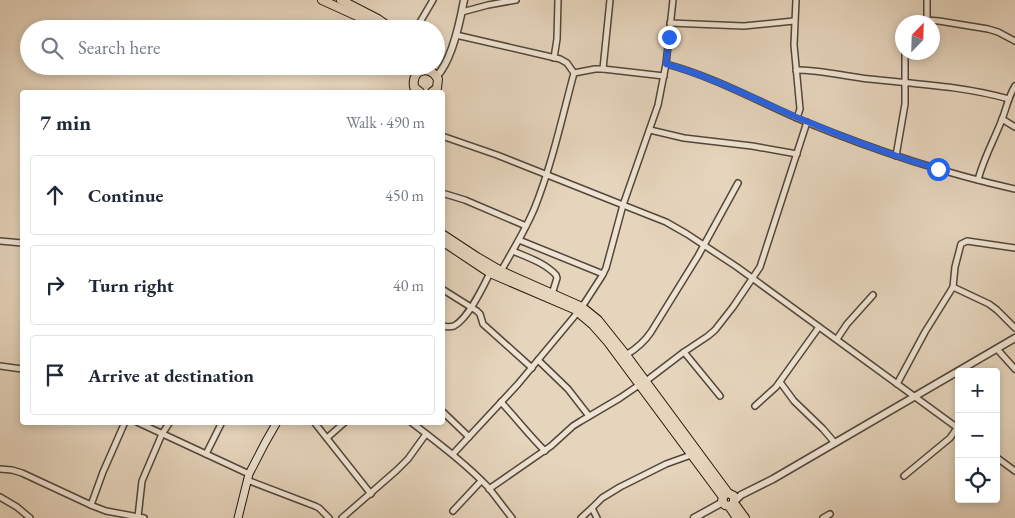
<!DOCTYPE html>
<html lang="en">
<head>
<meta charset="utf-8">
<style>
	:root { --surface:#fff; --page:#f6f6f7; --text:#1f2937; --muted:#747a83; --line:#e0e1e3 }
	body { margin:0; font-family:"EB Garamond",serif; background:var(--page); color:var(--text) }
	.controls { position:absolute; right:15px; bottom:15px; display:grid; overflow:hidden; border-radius:5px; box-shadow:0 2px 8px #0003 }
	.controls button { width:45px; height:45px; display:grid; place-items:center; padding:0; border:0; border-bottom:1px solid var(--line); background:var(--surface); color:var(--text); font:25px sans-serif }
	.compass { position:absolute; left:895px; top:15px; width:45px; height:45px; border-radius:50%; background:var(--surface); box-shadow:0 2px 8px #0003; rotate:23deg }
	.stop { position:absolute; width:15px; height:15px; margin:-11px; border:4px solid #2563eb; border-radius:50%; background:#fff }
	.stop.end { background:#2563eb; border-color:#fff; box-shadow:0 1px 5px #0008 }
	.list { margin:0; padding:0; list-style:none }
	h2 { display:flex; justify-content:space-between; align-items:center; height:65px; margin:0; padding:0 20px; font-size:21px }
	h2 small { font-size:16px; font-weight:400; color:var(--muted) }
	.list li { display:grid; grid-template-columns:32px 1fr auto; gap:15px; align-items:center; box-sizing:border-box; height:80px; margin:0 10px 10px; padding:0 10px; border:1px solid var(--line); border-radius:5px }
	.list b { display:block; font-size:19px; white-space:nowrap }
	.list em { font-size:16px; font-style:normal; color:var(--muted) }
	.icon { flex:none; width:28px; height:28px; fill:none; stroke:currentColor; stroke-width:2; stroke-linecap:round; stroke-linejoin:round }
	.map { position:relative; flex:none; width:1015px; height:518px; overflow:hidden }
	.search { position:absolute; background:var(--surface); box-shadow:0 2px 8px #0003; left:20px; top:20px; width:425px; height:55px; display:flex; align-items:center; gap:12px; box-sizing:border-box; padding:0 18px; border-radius:28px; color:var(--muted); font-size:19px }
	.panel { position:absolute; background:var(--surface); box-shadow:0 2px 8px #0003; left:20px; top:90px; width:425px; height:335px; border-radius:5px }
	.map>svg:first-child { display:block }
</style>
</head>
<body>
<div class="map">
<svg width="1015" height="518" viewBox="0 0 1015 518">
	<rect width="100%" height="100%" fill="#e6d5bd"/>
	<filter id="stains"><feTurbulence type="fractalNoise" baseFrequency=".004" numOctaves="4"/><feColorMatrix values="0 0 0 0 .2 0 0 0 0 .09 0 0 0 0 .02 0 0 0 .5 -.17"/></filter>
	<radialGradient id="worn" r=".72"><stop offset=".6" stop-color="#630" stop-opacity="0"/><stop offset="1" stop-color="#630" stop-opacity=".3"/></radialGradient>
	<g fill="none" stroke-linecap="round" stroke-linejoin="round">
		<defs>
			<g id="minor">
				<path d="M 796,0 L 794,45 L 800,109 L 797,118"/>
				<path d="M 462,12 L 488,5 L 516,0"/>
				<path d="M 927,20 L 927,0"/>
				<path d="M 916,22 L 927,20 L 939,21 L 988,29 L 998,32 L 1015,41"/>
				<path d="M 670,23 L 744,26 L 794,21"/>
				<path d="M 416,29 L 433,0"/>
				<path d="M 456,35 L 560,59 L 567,63 L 574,73 C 562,118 552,164 535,207 C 526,229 513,250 501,271"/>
				<path d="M 554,58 L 557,39 L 558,0"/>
				<path d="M 666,64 C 715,77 759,102 806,122 C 874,150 943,173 1015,189"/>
				<path d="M 603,69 L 610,0"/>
				<path d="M 796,70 C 821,70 844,76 869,79 C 916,84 963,86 1009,99"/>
				<path d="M 574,73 L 595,69 L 603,69 L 664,76"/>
				<path d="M 1002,119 L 1015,127"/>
				<path d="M 650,130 L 684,138 L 752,146 L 797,154"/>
				<path d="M 442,136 L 497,155 L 623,205 L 666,222 L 687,234 L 737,267 L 959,429"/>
				<path d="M 896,156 L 905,104 L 905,52"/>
				<path d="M 978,180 C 983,160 993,142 1001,122 C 1006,110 1008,97 1015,86"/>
				<path d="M 442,193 L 465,200 L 526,226"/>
				<path d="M 519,240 L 603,274"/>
				<path d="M 0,241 L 22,243"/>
				<path d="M 513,251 C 527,257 545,263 556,275 L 557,278 L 552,294"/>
				<path d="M 953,287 L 989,304 L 997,310 L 1015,328"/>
				<path d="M 442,289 L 477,311 L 480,314 L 483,324 L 532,368"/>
				<path d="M 582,307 L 602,276 L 606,268 L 623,205 L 658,105 L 666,64 L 673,0"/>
				<path d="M 442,326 C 447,327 450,327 454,326 C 468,319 483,287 490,273"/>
				<path d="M 837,339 L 847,324 L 873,295"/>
				<path d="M 997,349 L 1015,369"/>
				<path d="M 684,352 L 720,396"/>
				<path d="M 626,355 C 636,349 645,341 651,332 L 698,256 L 738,183"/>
				<path d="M 538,360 L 568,389 L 589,416"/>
				<path d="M 0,366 L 22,369"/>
				<path d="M 646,381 L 684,352 L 708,336 L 715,330 L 733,307 L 760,267 L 807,122"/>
				<path d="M 780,382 L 794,401 L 823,429 L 835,443"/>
				<path d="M 897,384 L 925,332 L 953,287 L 955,267 L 961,244 L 967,241 L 1015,248"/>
				<path d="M 501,402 C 516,418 529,435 545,451"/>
				<path d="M 755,406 L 776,387 L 819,327"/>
				<path d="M 442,411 L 469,437"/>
				<path d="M 137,422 L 249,474"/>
				<path d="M 314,422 L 371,494"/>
				<path d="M 411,422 C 438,443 465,463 488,487 C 496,497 504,508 512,518"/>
				<path d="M 327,438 L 345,422"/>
				<path d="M 206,454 L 222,422"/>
				<path d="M 453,454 L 518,384 L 578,312"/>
				<path d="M 996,457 L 1015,471"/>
				<path d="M 0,469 L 12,470 L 22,473 L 93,506 L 106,511 L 144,518"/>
				<path d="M 904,476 L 950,438 L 957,428"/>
				<path d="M 247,480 L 315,506 L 319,508 L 329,518"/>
				<path d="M 489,489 L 551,446 L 573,426 L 581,421 L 620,398 L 639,385"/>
				<path d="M 0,497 L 17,507 L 30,518"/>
				<path d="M 91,505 L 103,472 L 125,422"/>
				<path d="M 592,508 L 597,518"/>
				<path d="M 453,511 L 481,481"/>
				<path d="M 138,517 L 142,481 L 162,434 L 170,422"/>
				<path d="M 342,518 L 397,470 L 408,459 L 426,434"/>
				<path d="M 581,518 L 592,508 L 602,498 L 620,487 L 666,464 L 691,455"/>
				<path d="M 823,518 L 830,514"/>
			</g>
			<g id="tertiary">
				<path d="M 437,76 C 452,60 460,22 464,0"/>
				<path d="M 735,501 L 741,495 L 773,479 L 1015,338"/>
				<path d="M 694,518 L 723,502"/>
			</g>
			<path id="secondary" d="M 238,518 L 249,474 L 265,443 L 277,422"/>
			<g id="primary">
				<path d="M 322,0 L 366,20 L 380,29"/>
				<path d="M 341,0 L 378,19 L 392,29"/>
				<path d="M 420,92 L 414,87 C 411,69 430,64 438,79 L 437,88 L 432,92"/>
				<path d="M 442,234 L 477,257 L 501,271 L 582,307 L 598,320 L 626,355 L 728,493 L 734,496 L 734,503 L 730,506 L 725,505 L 722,501 L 724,495 L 728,493"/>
				<path d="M 442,241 L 490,273 L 574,309 L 593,325 L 608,342 L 723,497"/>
				<path d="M 734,503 L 745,518"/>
				<path d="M 729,506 L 737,518"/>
			</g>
		</defs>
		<!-- minor casing -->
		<use href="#minor" stroke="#53463a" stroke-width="8"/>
		<!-- tertiary casing -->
		<use href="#tertiary" stroke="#53463a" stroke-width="9"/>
		<!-- secondary casing -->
		<use href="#secondary" stroke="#22160e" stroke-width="9"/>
		<!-- primary casing -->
		<use href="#primary" stroke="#22160e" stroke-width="10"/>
		<!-- minor -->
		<use href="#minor" stroke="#efe4d4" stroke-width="5"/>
		<!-- tertiary -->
		<use href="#tertiary" stroke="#efe4d4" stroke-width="6"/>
		<!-- secondary -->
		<use href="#secondary" stroke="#efe4d4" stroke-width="7"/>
		<!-- primary -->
		<use href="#primary" stroke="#e6d5bd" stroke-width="8"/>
	</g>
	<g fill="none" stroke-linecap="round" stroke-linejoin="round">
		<!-- route -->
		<path stroke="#2563eb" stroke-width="6" d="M 669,37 L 666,64 C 716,78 760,102 808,122 C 850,140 894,156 938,169"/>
	</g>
	<rect width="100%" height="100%" filter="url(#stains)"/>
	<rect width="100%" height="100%" fill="url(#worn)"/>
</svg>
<div class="controls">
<button>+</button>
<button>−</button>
<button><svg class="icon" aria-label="locate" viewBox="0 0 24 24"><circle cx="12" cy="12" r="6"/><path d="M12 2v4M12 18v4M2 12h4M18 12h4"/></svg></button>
</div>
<svg class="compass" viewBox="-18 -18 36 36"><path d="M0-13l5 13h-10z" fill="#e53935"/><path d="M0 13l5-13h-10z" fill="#747a83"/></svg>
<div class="stop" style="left:938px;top:169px"></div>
<div class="stop end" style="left:669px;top:37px"></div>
<div class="search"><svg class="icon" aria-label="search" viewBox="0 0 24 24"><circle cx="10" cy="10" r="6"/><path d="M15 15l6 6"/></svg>Search here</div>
<section class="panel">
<h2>7 min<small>Walk · 490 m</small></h2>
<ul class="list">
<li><svg class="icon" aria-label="ahead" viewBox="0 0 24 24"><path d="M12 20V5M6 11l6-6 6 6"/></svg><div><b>Continue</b></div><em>450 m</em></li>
<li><svg class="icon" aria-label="right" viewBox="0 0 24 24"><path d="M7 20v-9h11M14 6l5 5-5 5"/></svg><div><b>Turn right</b></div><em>40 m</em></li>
<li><svg class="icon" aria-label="arrive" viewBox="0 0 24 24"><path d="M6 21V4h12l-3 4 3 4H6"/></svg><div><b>Arrive at destination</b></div></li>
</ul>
</section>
</div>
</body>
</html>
